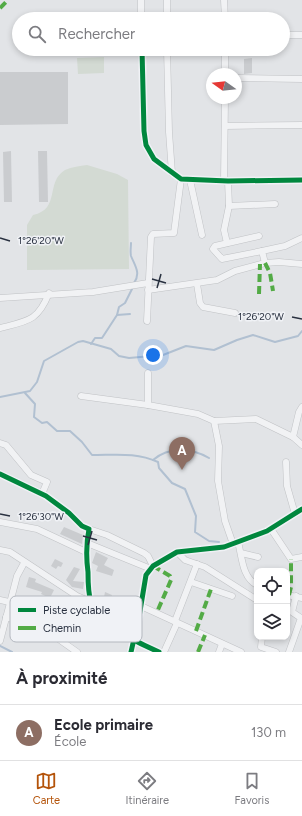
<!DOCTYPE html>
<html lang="fr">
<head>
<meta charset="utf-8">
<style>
	:root { --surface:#fff; --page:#f7f7f7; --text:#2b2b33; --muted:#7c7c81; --line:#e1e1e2; --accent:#b45309 }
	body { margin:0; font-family:Figtree,sans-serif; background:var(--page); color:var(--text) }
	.controls { position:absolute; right:12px; bottom:12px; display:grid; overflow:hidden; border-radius:8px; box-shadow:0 2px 6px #0003 }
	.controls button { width:36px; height:36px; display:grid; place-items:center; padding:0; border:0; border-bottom:1px solid var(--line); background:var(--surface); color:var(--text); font:20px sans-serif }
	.compass { position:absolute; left:206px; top:68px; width:36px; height:36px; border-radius:50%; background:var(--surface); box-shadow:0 2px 6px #0003; rotate:285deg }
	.you { position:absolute; left:153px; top:355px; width:14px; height:14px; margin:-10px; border:3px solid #fff; border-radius:50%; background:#1a73e8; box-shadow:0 0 0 6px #1a73e833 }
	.badge { display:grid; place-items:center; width:26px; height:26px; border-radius:50%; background:var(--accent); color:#fff; font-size:13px; font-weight:700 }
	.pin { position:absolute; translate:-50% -33px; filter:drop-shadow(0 1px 2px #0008) }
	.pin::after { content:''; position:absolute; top:21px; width:14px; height:12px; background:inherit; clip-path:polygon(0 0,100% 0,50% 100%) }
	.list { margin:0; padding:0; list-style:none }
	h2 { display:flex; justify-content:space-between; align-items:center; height:52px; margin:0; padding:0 16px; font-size:17px }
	h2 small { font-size:13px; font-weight:400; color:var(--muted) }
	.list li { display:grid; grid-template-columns:26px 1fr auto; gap:12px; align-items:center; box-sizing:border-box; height:56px; padding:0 16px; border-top:1px solid var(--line) }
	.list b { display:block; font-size:15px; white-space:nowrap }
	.list p { margin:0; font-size:13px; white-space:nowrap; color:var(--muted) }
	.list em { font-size:13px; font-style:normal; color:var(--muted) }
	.icon { flex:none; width:22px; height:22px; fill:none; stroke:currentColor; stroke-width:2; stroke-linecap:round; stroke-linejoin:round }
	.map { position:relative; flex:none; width:302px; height:652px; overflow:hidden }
	.search { position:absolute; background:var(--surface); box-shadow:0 2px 6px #0003; left:12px; right:12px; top:12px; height:44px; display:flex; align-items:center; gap:10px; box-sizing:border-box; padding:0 14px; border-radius:22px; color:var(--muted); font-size:15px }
	.sheet { height:108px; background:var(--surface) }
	nav { display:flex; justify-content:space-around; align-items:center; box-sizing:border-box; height:56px; border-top:1px solid var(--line); background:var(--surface); font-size:11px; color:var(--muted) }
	nav a { display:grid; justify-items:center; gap:2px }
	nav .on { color:var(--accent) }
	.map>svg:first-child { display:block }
</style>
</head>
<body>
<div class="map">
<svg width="302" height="652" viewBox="0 0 302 652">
	<rect width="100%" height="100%" fill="#e2e4e7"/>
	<!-- green -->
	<g fill="#d3dad3">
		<path d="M 104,57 L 104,73 L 78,74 L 77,58 Z"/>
		<path d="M 87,165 L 117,174 L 128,180 L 129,269 L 27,270 L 27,225 L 33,215 C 61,209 45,182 65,170 C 72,167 80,166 87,165 Z"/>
	</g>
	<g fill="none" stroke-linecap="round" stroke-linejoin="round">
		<!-- stream -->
		<g stroke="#b1c0d1" stroke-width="2">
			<path d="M 131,243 C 131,247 130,252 131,256 C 135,266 141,273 134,283"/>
			<path d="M 117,315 L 119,307 L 125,303 L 133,287"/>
			<path d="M 91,344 L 95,338 L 102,338 L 117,315 L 130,314"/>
			<path d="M 25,393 L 35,404 L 34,417 L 42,423 L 47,422 L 57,431 L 70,431 L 82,442 L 92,455 C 116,455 136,452 158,462 L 159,468 L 172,483 L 185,489 L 196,516 L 195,532 L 209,541 L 219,542"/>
			<path d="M 0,397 L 30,391 L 37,382 L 44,361 L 78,342 L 83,341 L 111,349 L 119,356 L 129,358 L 163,355 L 186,346 L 214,350 L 237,340 L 253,335 L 275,342 L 298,336 L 302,331"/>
			<path d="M 153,460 C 169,446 192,448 209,458"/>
			<path d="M 0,646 L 12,652"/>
		</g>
	</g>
	<!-- building -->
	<g fill="#cacccf">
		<path d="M 252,58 L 252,73 L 244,74 L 244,59 Z"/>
		<path d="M 0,72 L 68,72 L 68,124 L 0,125 Z"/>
		<path d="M 11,151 L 12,202 L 4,202 L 3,152 Z"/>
		<path d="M 38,151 L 47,151 L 48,202 L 39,202 Z"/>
		<path d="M 64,527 L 83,535 L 82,544 L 60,534 Z"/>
		<path d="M 96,552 L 108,558 L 104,565 L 114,570 L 112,576 L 96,571 L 98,566 L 92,563 Z"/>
		<path d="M 55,559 L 63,563 L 61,567 L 58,566 L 56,569 L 51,566 Z"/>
		<path d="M 74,567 L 80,569 L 73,581 L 84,582 L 83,589 L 72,587 L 66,580 Z"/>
		<path d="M 29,577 L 36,579 L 35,582 L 54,590 L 50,598 L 41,594 L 42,592 L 26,587 Z"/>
		<path d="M 105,592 L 112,595 L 110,604 L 103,602 Z"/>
	</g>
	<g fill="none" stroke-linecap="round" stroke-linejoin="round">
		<defs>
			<g id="minor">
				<path d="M 141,0 L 141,19"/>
				<path d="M 167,0 L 167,19"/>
				<path d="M 224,0 L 225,19"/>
				<path d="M 283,35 L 302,35"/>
				<path d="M 142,49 L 144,131 L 146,145 L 154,159 L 181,179 L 228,181 L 302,180"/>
				<path d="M 167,49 L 169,132 L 172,173"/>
				<path d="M 225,74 L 225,49"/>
				<path d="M 236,78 L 302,79"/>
				<path d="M 225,126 L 302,125"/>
				<path d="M 190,180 L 202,235"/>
				<path d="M 224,181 L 225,98"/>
				<path d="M 229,206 L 275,204"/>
				<path d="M 259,236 L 215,246 L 213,249 L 222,259 L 262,251"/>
				<path d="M 227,243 L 224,230 L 229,206 L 228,181"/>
				<path d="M 265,263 L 262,251 L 285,246 L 302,238"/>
				<path d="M 197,284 L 200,303 L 203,307 L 235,313"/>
				<path d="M 148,290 L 217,280 L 235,271 L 265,263 L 279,262 L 302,264"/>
				<path d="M 0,298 L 93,292 L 148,283"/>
				<path d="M 147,321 L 151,237 L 153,234 L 174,233 L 181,179"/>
				<path d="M 0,328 C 28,321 38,321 49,293"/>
				<path d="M 81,396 L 148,405 L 148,373"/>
				<path d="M 148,405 L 198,414 L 214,421 L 256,419 L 293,437 L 302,445"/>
				<path d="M 214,421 L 219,446 L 218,481 L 225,521 L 233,544"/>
				<path d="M 293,437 L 299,412 L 302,407"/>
				<path d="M 0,443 L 6,445 L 31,475 L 47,482 L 42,494"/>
				<path d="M 286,462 L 287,486 L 295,514"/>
				<path d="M 0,474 L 46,496 L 69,513 L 82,526 L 89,529 C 86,544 86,557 88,572 C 88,582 88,593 91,602 C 100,625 138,643 159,652"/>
				<path d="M 0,522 L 37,529 L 86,552"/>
				<path d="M 89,529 L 107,535 L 144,553 L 148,556 L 153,566"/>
				<path d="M 271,529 L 291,559 L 302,557"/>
				<path d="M 238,542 C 242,556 242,578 257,585"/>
				<path d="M 87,543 L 151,569"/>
				<path d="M 0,550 L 10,552 L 77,596 L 91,602"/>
				<path d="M 177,552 L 185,560 L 205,567 L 257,600"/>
				<path d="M 241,553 L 258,557"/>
				<path d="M 191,582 L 232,596"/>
				<path d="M 287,595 L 302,598"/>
				<path d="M 0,600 L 9,602"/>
				<path d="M 141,606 L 241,652"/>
				<path d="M 6,617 L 43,628 L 77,652"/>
				<path d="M 175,621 L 197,564"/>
				<path d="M 262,637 L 261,647 L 276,652"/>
				<path d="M 0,641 L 17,576 L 24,563"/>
				<path d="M 131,652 L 139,617 L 146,575 L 153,566 L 177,552 L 224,547 L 267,531 L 302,509"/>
				<path d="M 164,652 L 177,623"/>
				<path d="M 219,652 L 222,644"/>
				<path d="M 289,652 L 301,618 L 292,612 L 296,596"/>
			</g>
		</defs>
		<!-- minor casing -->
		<use href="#minor" stroke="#c0c2c5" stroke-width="7"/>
		<!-- minor -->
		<use href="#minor" stroke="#f1f2f4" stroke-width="6"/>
		<!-- quiet -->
		<g stroke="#53ab46" stroke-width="4" stroke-dasharray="8 4" stroke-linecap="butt">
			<path d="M 0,8 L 8,0"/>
			<path d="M 265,263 L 270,273 L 273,291"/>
			<path d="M 259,294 L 260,264"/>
			<path d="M 153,566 L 170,576 L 171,580 L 157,612"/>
			<path d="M 289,595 L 291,587 L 291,559"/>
			<path d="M 196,631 L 211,589"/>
			<path d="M 198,652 L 205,635"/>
		</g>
		<defs>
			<g id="cycleway">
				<path d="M 142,49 L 144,131 L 146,145 L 154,159 L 181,179 L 228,181 L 302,180"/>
				<path d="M 0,474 L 46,496 L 69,513 L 82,526 L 89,529 C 86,544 86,557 88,572 C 88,582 88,593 91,602 C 100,625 138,643 159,652"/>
				<path d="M 131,652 L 139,617 L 146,575 L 153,566 L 177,552 L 224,547 L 267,531 L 302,509"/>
			</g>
		</defs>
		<!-- cycleway casing -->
		<use href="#cycleway" stroke="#f0f2f6" stroke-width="8"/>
		<!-- cycleway -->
		<use href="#cycleway" stroke="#00873e" stroke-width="5"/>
	</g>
	<!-- ticks -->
	<path fill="none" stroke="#293140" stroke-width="1.5" d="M 0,238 L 10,241M 152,279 L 166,283M 157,288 L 161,274M 292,317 L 302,319M 0,514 L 10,516M 83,536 L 97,540M 88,545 L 92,531"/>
	<!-- legend -->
	<rect x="10" y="596" width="132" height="46" rx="6" fill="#f0f2f6" stroke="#b4b8bf" stroke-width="1"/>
	<rect x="18" y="608" width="18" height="4" fill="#00873e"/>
	<rect x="18" y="626" width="18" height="4" fill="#53ab46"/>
	<g font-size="11" fill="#293140">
		<text x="43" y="614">Piste cyclable</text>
		<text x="43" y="632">Chemin</text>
	</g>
	<g font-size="10" text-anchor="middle" fill="#293140" stroke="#f0f2f6" stroke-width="3" stroke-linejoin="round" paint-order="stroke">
		<text x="41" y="244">1°26'20"W</text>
		<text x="261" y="320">1°26'20"W</text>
		<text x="41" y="520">1°26'30"W</text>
	</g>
</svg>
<div class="controls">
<button><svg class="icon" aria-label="locate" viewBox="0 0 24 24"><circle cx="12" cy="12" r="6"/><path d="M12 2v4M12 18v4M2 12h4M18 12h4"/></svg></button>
<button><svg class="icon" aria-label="layers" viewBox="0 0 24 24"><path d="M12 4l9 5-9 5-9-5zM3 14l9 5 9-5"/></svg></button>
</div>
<svg class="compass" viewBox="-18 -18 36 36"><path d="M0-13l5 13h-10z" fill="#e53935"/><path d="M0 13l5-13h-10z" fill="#7c7c81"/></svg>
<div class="you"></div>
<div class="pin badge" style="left:182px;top:470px;background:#8d6e63">A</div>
<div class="search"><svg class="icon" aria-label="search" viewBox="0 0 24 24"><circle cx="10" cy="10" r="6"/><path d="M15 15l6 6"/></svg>Rechercher</div>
</div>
<section class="sheet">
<h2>À proximité<small></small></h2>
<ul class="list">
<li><span class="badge" style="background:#8d6e63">A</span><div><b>Ecole primaire</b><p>École</p></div><em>130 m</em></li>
</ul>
</section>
<nav>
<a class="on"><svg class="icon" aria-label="map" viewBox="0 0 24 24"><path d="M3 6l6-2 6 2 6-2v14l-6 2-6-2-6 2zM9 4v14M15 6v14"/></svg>Carte</a>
<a><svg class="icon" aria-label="directions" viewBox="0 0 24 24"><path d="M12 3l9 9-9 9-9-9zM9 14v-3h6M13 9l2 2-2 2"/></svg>Itinéraire</a>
<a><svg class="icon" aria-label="saved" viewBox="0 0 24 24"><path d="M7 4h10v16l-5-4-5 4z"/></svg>Favoris</a>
</nav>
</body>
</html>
